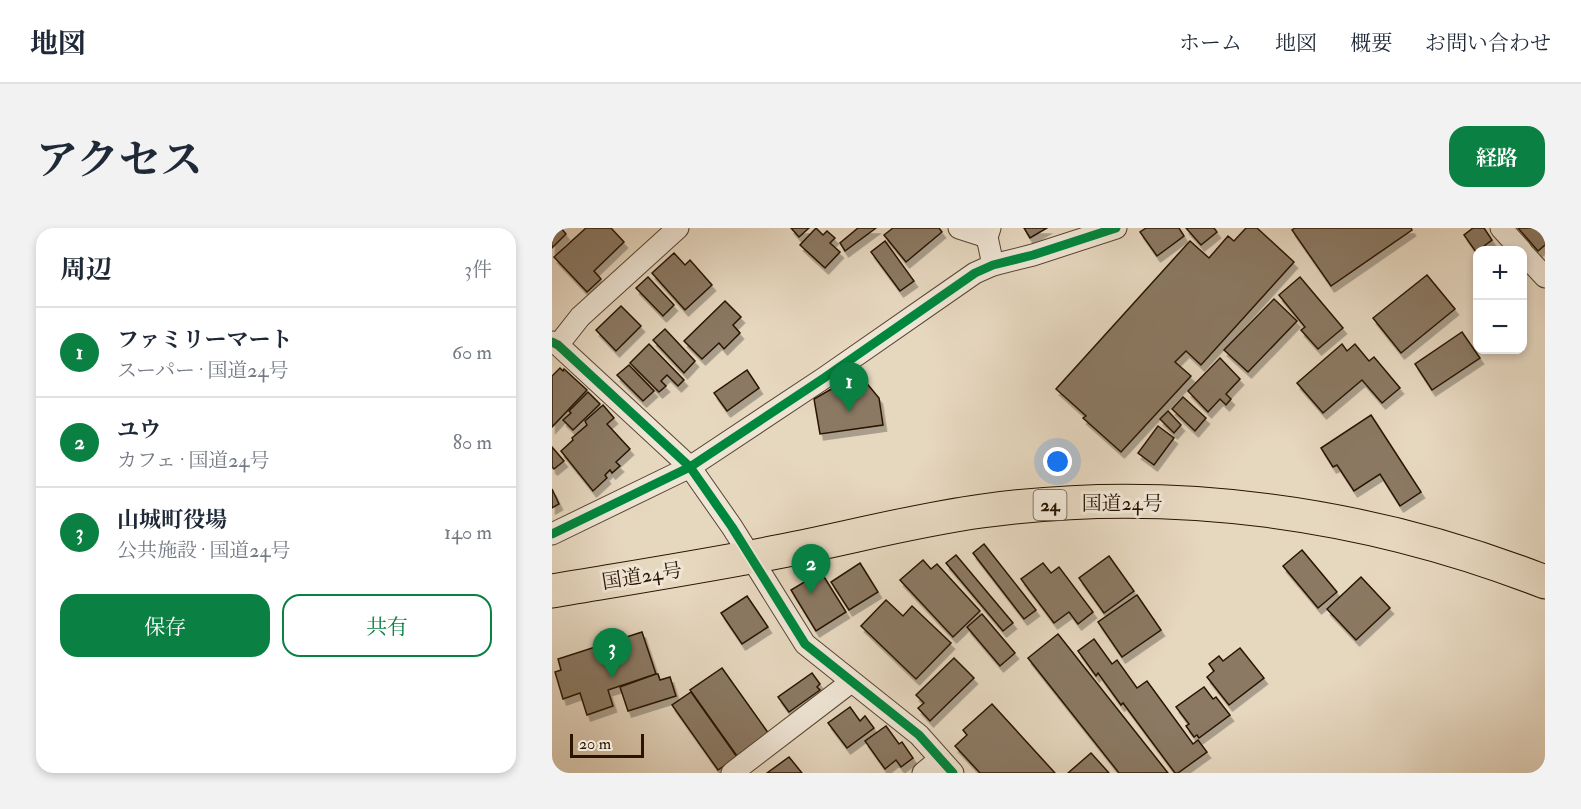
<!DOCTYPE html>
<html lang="ja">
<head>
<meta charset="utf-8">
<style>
	:root { --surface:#fff; --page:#f2f2f3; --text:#1f2937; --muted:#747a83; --line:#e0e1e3; --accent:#0b8043 }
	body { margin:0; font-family:"IM FELL Double Pica","Noto Serif JP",serif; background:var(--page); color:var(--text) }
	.controls { position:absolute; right:18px; top:18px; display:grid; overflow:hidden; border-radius:12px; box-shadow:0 3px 9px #0003 }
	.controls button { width:54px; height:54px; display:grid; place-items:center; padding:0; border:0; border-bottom:2px solid var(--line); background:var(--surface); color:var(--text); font:30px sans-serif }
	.scale { position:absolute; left:18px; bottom:15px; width:74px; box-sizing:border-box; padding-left:6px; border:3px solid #281401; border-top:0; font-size:16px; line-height:21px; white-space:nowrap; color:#281401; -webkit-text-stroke:4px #efe5d5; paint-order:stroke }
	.you { position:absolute; left:506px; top:234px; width:21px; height:21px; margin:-15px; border:4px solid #fff; border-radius:50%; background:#1a73e8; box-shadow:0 0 0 9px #1a73e833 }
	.badge { display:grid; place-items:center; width:39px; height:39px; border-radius:50%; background:var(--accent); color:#fff; font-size:20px; font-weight:700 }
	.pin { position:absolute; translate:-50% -50px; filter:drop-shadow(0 2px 3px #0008) }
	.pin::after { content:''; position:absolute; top:32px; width:21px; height:18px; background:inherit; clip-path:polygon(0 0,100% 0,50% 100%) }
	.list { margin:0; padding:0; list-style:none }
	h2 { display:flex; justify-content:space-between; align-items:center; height:78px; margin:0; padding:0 24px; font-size:26px }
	h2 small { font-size:20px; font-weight:400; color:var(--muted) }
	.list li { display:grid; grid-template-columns:39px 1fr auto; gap:18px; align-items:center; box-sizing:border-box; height:90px; padding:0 24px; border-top:2px solid var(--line) }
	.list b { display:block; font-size:22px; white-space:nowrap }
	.list p { margin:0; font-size:20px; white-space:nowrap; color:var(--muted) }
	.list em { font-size:20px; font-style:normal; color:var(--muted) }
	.actions { display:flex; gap:12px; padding:18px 24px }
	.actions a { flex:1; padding:14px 0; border:2px solid var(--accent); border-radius:18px; text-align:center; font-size:21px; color:var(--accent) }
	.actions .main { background:var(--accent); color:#fff }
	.map { position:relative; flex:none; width:993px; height:545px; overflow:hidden; border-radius:18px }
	header { display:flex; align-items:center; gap:36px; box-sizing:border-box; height:84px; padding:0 30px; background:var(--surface); border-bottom:2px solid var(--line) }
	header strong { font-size:28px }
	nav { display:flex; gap:33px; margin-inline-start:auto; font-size:21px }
	.intro { display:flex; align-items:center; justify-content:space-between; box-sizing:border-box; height:144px; padding:0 36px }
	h1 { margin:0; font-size:42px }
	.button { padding:15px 27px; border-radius:18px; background:var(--accent); color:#fff; font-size:21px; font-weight:700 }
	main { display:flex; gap:36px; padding:0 36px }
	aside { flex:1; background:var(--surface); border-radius:18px; box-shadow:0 3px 9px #0003 }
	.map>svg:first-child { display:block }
</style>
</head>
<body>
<header>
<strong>地図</strong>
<nav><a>ホーム</a><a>地図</a><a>概要</a><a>お問い合わせ</a></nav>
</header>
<div class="intro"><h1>アクセス</h1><a class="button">経路</a></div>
<main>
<aside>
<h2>周辺<small>3件</small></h2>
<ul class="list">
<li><span class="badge">1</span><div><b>ファミリーマート</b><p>スーパー · 国道24号</p></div><em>60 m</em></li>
<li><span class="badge">2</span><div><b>ユウ</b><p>カフェ · 国道24号</p></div><em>80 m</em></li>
<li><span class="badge">3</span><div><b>山城町役場</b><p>公共施設 · 国道24号</p></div><em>140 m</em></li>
</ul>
<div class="actions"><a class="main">保存</a><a>共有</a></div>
</aside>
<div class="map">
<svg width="993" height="545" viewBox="0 0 993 545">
	<defs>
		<filter id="shadow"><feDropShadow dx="3.5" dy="6" stdDeviation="0" flood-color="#0004"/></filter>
	</defs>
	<rect width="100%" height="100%" fill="#e6d7bf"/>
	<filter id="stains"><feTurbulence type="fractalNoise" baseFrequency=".00333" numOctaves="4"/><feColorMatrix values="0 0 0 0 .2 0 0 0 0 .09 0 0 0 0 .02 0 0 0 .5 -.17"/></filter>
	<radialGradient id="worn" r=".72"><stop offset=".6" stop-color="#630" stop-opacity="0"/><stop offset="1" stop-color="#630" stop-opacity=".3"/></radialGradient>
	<!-- building -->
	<g fill="#8b7964" stroke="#281401" stroke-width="1.5" filter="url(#shadow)">
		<path d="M 0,0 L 9,0 L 14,6 L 0,20 Z"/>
		<path d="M 34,0 L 59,0 L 72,14 L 42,43 L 49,51 L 35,64 L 2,29 Z"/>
		<path d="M 239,0 L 257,0 L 247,9 Z"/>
		<path d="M 264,0 L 271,7 L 275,3 L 283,10 L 278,15 L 288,24 L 273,40 L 248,17 Z"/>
		<path d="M 306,0 L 324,0 L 293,23 L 288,15 Z"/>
		<path d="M 341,0 L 387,0 L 390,4 L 354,34 L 332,7 Z"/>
		<path d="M 472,0 L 495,0 L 478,10 Z"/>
		<path d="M 594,0 L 627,0 L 632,8 L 605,28 L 588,4 Z"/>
		<path d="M 634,0 L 662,0 L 665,4 L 649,17 Z"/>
		<path d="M 694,0 L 705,0 L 742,34 L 649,137 L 634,123 L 623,134 L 639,148 L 569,224 L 531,190 L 534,188 L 504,161 L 638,13 L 657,30 L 676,8 L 682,13 Z"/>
		<path d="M 743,0 L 859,0 L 860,2 L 779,58 L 740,2 Z"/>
		<path d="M 921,0 L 932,0 L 940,12 L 924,24 L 912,7 Z"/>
		<path d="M 966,0 L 993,0 L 993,17 L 986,23 Z"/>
		<path d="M 333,13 L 362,53 L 348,63 L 319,24 Z"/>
		<path d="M 122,25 L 133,37 L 138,32 L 160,57 L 133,82 L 100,45 Z"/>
		<path d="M 875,47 L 903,81 L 849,125 L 821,90 Z"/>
		<path d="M 96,49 L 122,77 L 111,88 L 84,60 Z"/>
		<path d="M 748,49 L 791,100 L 766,121 L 749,102 L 753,99 L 727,67 Z"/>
		<path d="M 722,71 L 745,93 L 696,144 L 672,122 Z"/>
		<path d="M 173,73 L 189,89 L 181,97 L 188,105 L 172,121 L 167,115 L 150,131 L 132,113 Z"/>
		<path d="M 69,78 L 89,98 L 64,123 L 44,102 Z"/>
		<path d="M 113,101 L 143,133 L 132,145 L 101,112 Z"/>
		<path d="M 910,104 L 928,130 L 880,162 L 863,136 Z"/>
		<path d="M 97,116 L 132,152 L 126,158 L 115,147 L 109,153 L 114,158 L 107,164 L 78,135 Z"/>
		<path d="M 790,116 L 795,123 L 803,116 L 817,133 L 822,129 L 848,160 L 830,175 L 810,152 L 771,185 L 745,155 Z"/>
		<path d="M 668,130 L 688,151 L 674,166 L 679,171 L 674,177 L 668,171 L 656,184 L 636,163 Z"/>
		<path d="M 77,137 L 102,163 L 91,173 L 65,147 Z"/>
		<path d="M 8,140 L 11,143 L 12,141 L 35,162 L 0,199 L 0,148 Z"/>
		<path d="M 195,142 L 207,160 L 175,183 L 162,165 Z"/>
		<path d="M 312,152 L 327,170 L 331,197 L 268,206 L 262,171 L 283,159 Z"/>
		<path d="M 36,164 L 48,176 L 21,202 L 11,192 L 19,185 L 17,183 Z"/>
		<path d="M 631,169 L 654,190 L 643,203 L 620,181 Z"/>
		<path d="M 51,177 L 62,190 L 55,196 L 78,221 L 64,234 L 68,238 L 60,245 L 58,242 L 53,247 L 55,250 L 41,263 L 9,223 L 21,212 L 20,210 L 35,197 L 33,193 Z"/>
		<path d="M 616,183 L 629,197 L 622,205 L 608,191 Z"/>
		<path d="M 819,187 L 869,264 L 848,278 L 828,246 L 802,263 L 785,237 L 781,239 L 769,220 Z"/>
		<path d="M 606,198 L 622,210 L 602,237 L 586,225 Z"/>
		<path d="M 0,219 L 12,233 L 2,241 L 0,239 Z"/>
		<path d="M 0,261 L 7,276 L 0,280 Z"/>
		<path d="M 432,316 L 484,382 L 472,391 L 421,325 Z"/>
		<path d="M 750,322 L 785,364 L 766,380 L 731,338 Z"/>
		<path d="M 404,327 L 461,395 L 451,403 L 394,335 Z"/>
		<path d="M 557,328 L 582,363 L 552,385 L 527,350 Z"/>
		<path d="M 371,332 L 379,341 L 385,336 L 428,383 L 401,409 L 348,352 Z"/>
		<path d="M 308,335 L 326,364 L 297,382 L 279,354 Z"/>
		<path d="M 491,335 L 499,345 L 507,339 L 541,384 L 526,396 L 517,384 L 502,395 L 469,351 Z"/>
		<path d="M 269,344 L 294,384 L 264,403 L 239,362 Z"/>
		<path d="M 809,349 L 838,380 L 804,412 L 775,381 Z"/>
		<path d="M 585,367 L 609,402 L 570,429 L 546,394 Z"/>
		<path d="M 195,368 L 216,399 L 190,416 L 169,385 Z"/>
		<path d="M 334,372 L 351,388 L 360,378 L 399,415 L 364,451 L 309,398 Z"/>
		<path d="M 430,386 L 463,425 L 448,438 L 415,399 Z"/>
		<path d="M 90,404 L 104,446 L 56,462 L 61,478 L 35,487 L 28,465 L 11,471 L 3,444 L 9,442 L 6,431 Z"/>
		<path d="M 506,406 L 616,545 L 567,545 L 476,430 Z"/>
		<path d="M 542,411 L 560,436 L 565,432 L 585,460 L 595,453 L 641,516 L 646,512 L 655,524 L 626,545 L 623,545 L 571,475 L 569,477 L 546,445 L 544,448 L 526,423 Z"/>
		<path d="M 688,420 L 712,450 L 677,477 L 655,449 L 662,443 L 657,436 L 667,428 L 671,433 Z"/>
		<path d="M 402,430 L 422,450 L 378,493 L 366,480 L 372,475 L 364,467 Z"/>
		<path d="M 170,440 L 217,506 L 185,528 L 138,462 Z"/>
		<path d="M 260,445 L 268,456 L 265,459 L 268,462 L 237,484 L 226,469 Z"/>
		<path d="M 104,446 L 106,446 L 108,452 L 118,449 L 124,468 L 76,483 L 68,459 Z"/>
		<path d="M 652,459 L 661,471 L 664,469 L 678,487 L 647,510 L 645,507 L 642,509 L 634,498 L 637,496 L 624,479 Z"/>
		<path d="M 139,464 L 185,529 L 166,542 L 120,477 Z"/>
		<path d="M 440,476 L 503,545 L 428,545 L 403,518 L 415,507 L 411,502 Z"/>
		<path d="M 298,479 L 308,493 L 313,488 L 322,500 L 295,520 L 276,495 Z"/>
		<path d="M 334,498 L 347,516 L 350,514 L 361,530 L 349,539 L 344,532 L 333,541 L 313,513 Z"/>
		<path d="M 539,525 L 557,545 L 516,545 Z"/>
		<path d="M 237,529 L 250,545 L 215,545 Z"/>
	</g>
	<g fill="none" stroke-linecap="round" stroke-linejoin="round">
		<defs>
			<g id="street">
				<path d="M 407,0 L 435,9"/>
				<path d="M 438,0 L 435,9 L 441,37"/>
				<path d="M 949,0 L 969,22"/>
				<path d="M 970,24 L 993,49"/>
				<path d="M 0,114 L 6,117 L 138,239 L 180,299 L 253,416 L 367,507 L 401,545"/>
				<path d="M 6,117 L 28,89 L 126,0"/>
				<path d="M 0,306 L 138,239 L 272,150 L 423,45 L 441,37 L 481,27 L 564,0"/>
				<path d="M 180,545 L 299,454"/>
				<path d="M 371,545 L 388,531"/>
			</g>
			<path id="highway" d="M 0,363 C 77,350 154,338 230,323 C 297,310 363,292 430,283 C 620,257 814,284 993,354"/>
		</defs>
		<!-- street casing -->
		<use href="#street" stroke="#584530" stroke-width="23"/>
		<!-- highway casing -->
		<use href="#highway" stroke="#281401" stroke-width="35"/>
		<!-- street -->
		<use href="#street" stroke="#efe5d5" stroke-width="21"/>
		<!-- highway -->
		<use href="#highway" stroke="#e6d7bf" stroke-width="33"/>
		<defs>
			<g id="cycleway">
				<path d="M 0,114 L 6,117 L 138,239 L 180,299 L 253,416 L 367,507 L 401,545"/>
				<path d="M 0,306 L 138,239 L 272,150 L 423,45 L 441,37 L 481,27 L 564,0"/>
			</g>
		</defs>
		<!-- cycleway casing -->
		<use href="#cycleway" stroke="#efe5d5" stroke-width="13"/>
		<!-- cycleway -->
		<use href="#cycleway" stroke="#00873e" stroke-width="9"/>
	</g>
	<g text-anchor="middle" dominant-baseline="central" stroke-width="6" stroke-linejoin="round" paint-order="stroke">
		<!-- shield labels -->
		<rect fill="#efe5d5" stroke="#645341" stroke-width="1.5" x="481.5" y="262" width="33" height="30" rx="4.5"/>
		<g font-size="18" font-weight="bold" fill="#281401">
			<text x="498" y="277">24</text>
		</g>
		<!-- street labels -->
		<g font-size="20" fill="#281401" stroke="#efe5d5">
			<text x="570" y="275">国道24号</text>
			<text transform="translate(90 348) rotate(-9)">国道24号</text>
		</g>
	</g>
	<rect width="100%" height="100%" filter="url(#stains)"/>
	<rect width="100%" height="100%" fill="url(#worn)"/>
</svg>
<div class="controls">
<button>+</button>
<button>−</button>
</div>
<div class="scale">20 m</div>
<div class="you"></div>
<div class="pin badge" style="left:297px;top:184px">1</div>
<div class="pin badge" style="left:259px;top:366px">2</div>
<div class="pin badge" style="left:60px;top:450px">3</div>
</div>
</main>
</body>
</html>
